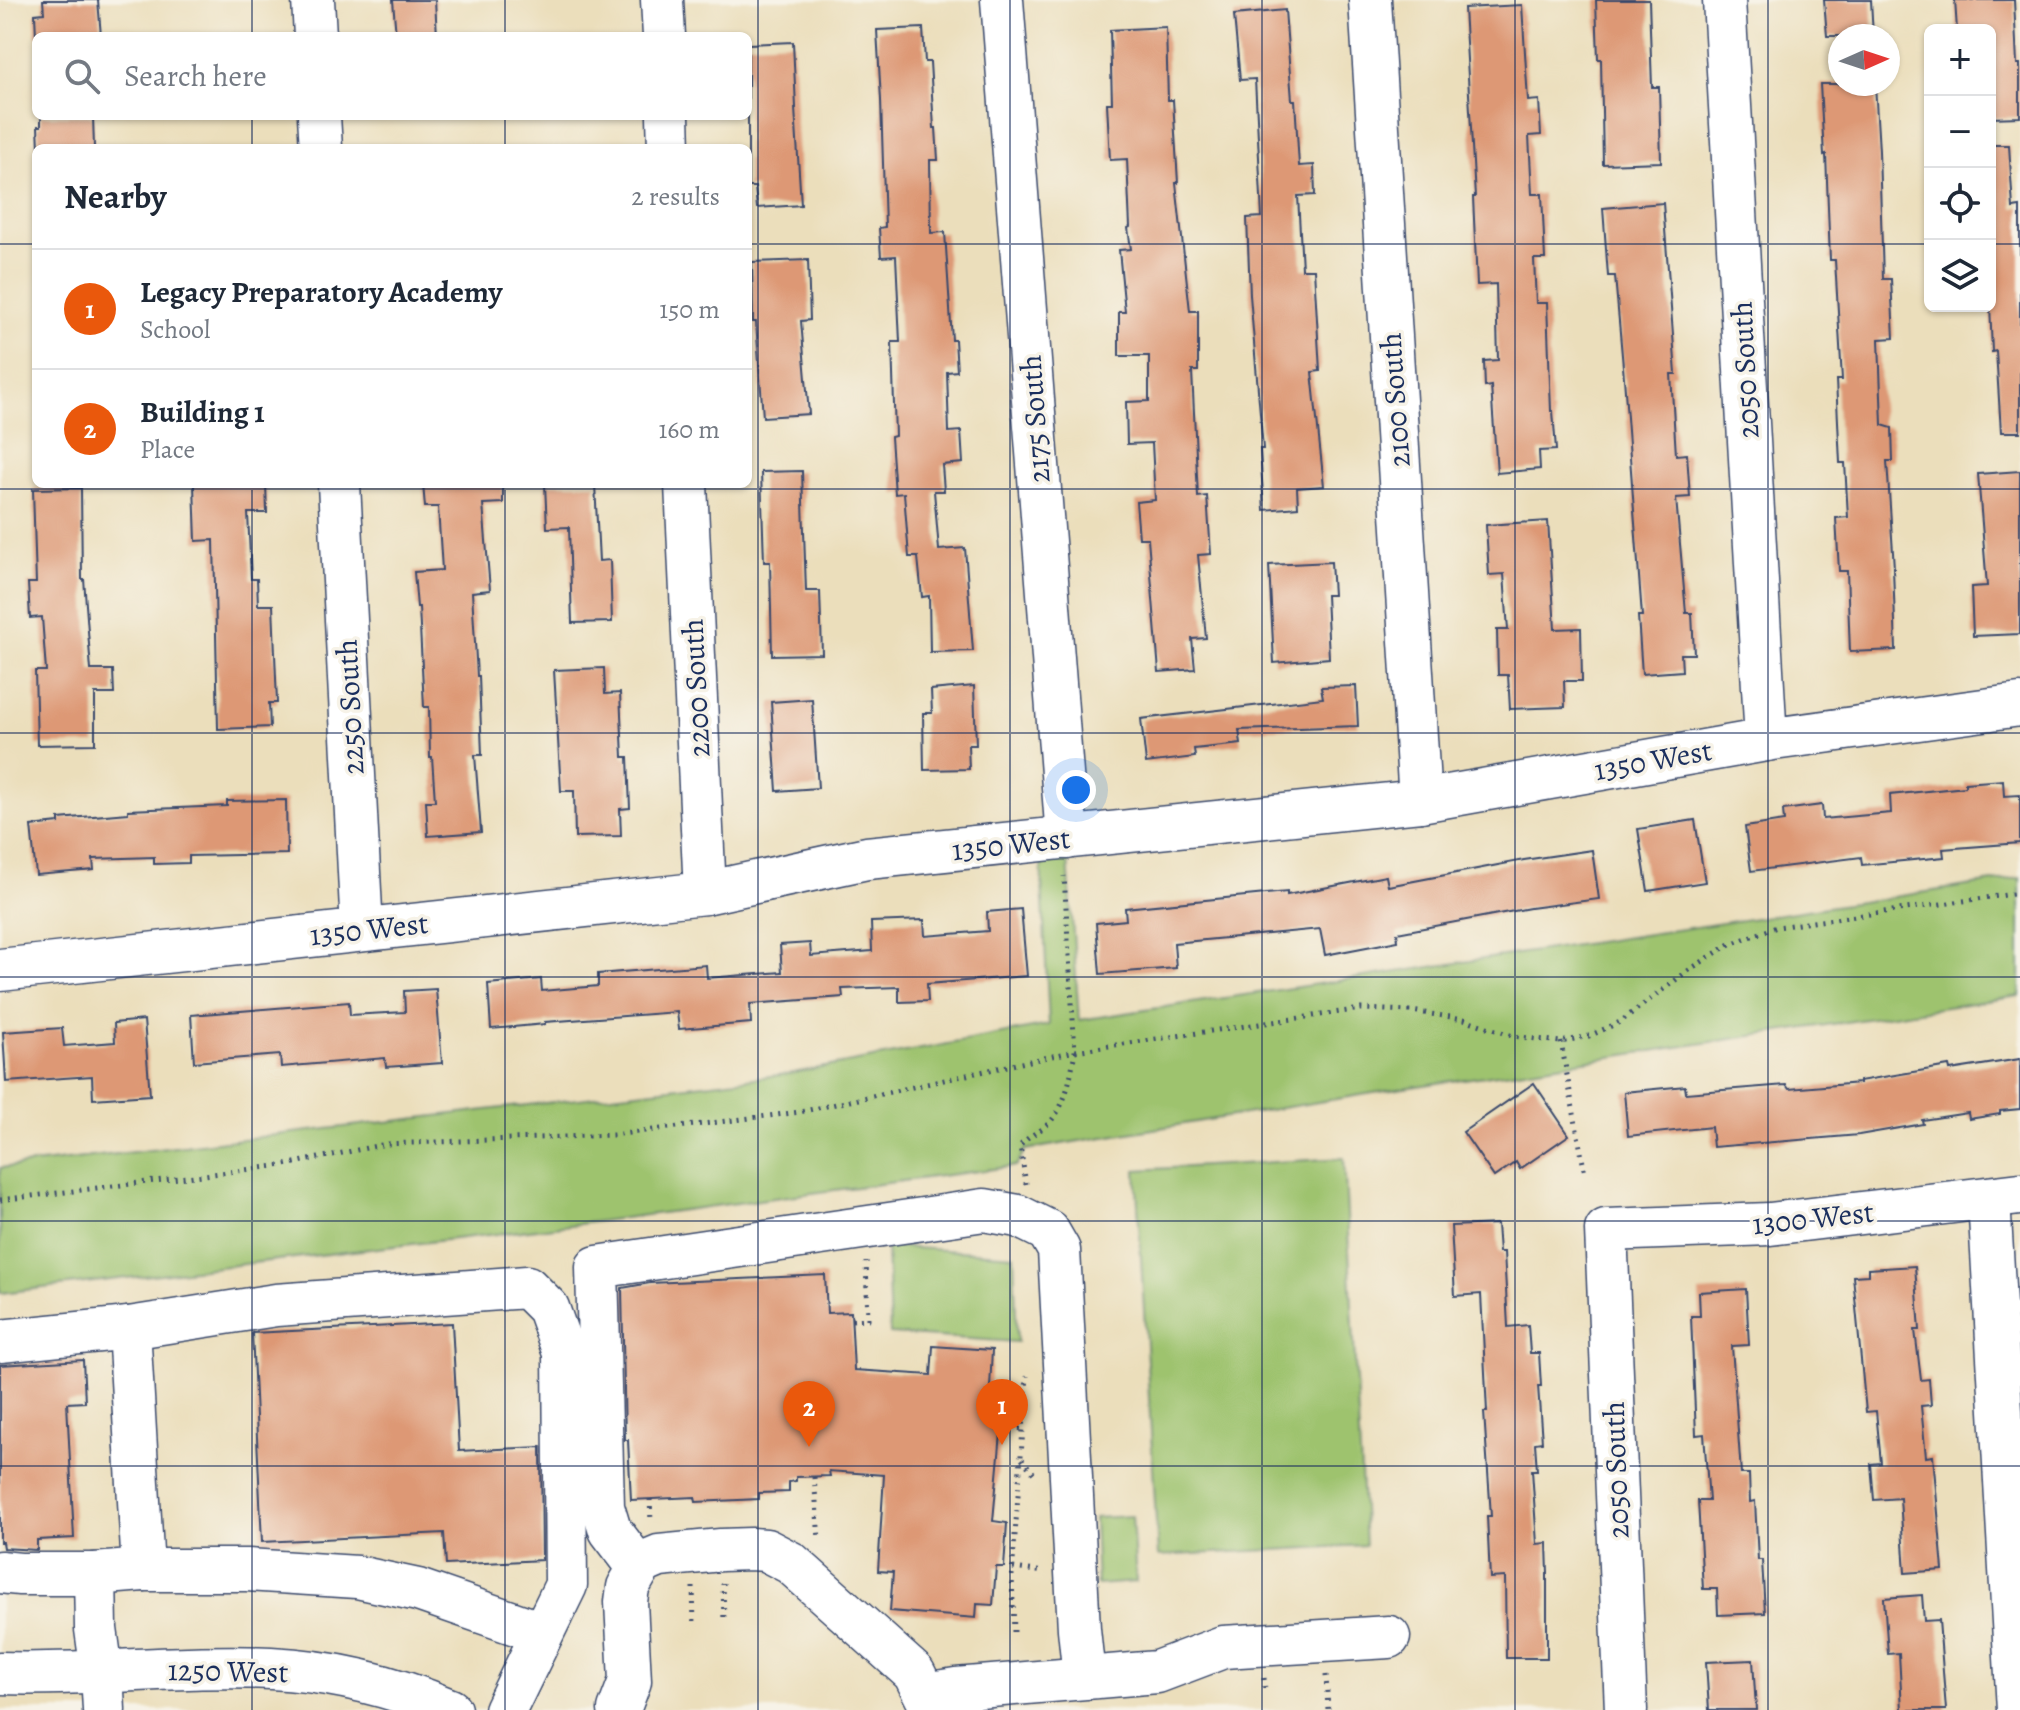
<!DOCTYPE html>
<html lang="en">
<head>
<meta charset="utf-8">
<style>
	:root { --surface:#fff; --page:#f2f2f3; --text:#1f2937; --muted:#747a83; --line:#e0e1e3; --accent:#ea580c }
	body { margin:0; font-family:Alegreya,serif; background:var(--page); color:var(--text) }
	.controls { position:absolute; right:24px; top:24px; display:grid; overflow:hidden; border-radius:12px; box-shadow:0 2px 6px #0004 }
	.controls button { width:72px; height:72px; display:grid; place-items:center; padding:0; border:0; border-bottom:2px solid var(--line); background:var(--surface); color:var(--text); font:40px sans-serif }
	.compass { position:absolute; left:1828px; top:24px; width:72px; height:72px; border-radius:50%; background:var(--surface); box-shadow:0 2px 6px #0004; rotate:87deg }
	.you { position:absolute; left:1076px; top:790px; width:28px; height:28px; margin:-20px; border:6px solid #fff; border-radius:50%; background:#1a73e8; box-shadow:0 0 0 12px #1a73e833 }
	.badge { display:grid; place-items:center; width:52px; height:52px; border-radius:50%; background:var(--accent); color:#fff; font-size:26px; font-weight:700 }
	.pin { position:absolute; translate:-50% -66px; filter:drop-shadow(0 2px 4px #0008) }
	.pin::after { content:''; position:absolute; top:42px; width:28px; height:24px; background:inherit; clip-path:polygon(0 0,100% 0,50% 100%) }
	.list { margin:0; padding:0; list-style:none }
	h2 { display:flex; justify-content:space-between; align-items:center; height:104px; margin:0; padding:0 32px; font-size:34px }
	h2 small { font-size:26px; font-weight:400; color:var(--muted) }
	.list li { display:grid; grid-template-columns:52px 1fr auto; gap:24px; align-items:center; box-sizing:border-box; height:120px; padding:0 32px; border-top:2px solid var(--line) }
	.list b { display:block; font-size:30px; white-space:nowrap }
	.list p { margin:0; font-size:26px; white-space:nowrap; color:var(--muted) }
	.list em { font-size:26px; font-style:normal; color:var(--muted) }
	.icon { flex:none; width:44px; height:44px; fill:none; stroke:currentColor; stroke-width:2; stroke-linecap:round; stroke-linejoin:round }
	.map { position:relative; flex:none; width:2020px; height:1710px; overflow:hidden }
	.search { position:absolute; background:var(--surface); box-shadow:0 2px 6px #0004; left:32px; top:32px; width:720px; height:88px; display:flex; align-items:center; gap:20px; box-sizing:border-box; padding:0 28px; border-radius:12px; color:var(--muted); font-size:30px }
	.panel { position:absolute; background:var(--surface); box-shadow:0 2px 6px #0004; left:32px; top:144px; width:720px; height:344px; border-radius:12px }
	.map>svg:first-child { display:block }
</style>
</head>
<body>
<div class="map">
<svg width="2020" height="1710" viewBox="0 0 2020 1710">
	<rect width="100%" height="100%" fill="#f7f3e8"/>
	<filter id="ink" filterUnits="userSpaceOnUse"><feTurbulence type="fractalNoise" baseFrequency=".0125" numOctaves="2"/><feDisplacementMap in="SourceGraphic" scale="16" xChannelSelector="R" yChannelSelector="G"/><feConvolveMatrix kernelMatrix="1 2 1 2 8 2 1 2 1" color-interpolation-filters="sRGB"/></filter>
	<filter id="wash" filterUnits="userSpaceOnUse"><feTurbulence type="fractalNoise" baseFrequency=".006" numOctaves="4" result="noise"/><feDisplacementMap in="SourceGraphic" scale="32" xChannelSelector="R" yChannelSelector="G"/><feGaussianBlur stdDeviation="1.8" result="paint"/><feColorMatrix in="noise" values="0 0 0 0 0 0 0 0 0 0 0 0 0 0 0 0 0 1.4 0 .05"/><feComposite in="paint" operator="in"/></filter>
	<g filter="url(#wash)">
		<rect width="100%" height="100%" fill="#ebdebb"/>
		<!-- green -->
		<g fill="#9ec36e" stroke="#5c7966" stroke-width="2">
			<path d="M 1068,859 L 1079,1020 L 2020,878 L 2020,996 L 1404,1088 L 1025,1150 L 1016,1166 L 571,1225 L 0,1293 L 0,1168 L 788,1074 L 1049,1025 L 1041,861 Z"/>
			<path d="M 1344,1158 L 1365,1545 L 1158,1556 L 1136,1170 Z"/>
			<path d="M 887,1246 L 1014,1255 L 1017,1342 L 890,1334 Z"/>
			<path d="M 1132,1516 L 1136,1582 L 1097,1585 L 1094,1518 Z"/>
		</g>
		<g id="blocks">
			<!-- building -->
			<g fill="#dd9874">
				<path d="M 43,0 L 98,0 L 101,36 L 36,36 L 35,14 L 44,13 Z"/>
				<path d="M 393,0 L 435,0 L 437,36 L 396,36 Z"/>
				<path d="M 1596,0 L 1649,0 L 1652,87 L 1659,87 L 1661,162 L 1603,164 L 1601,59 L 1598,59 Z"/>
				<path d="M 1824,0 L 1871,0 L 1873,36 L 1827,36 Z"/>
				<path d="M 1955,0 L 2014,0 L 2017,64 L 2020,64 L 2020,117 L 1990,118 L 1990,30 L 1957,30 Z"/>
				<path d="M 1522,5 L 1528,101 L 1539,100 L 1541,135 L 1529,136 L 1532,194 L 1542,194 L 1545,259 L 1534,259 L 1536,303 L 1547,303 L 1551,411 L 1553,411 L 1556,450 L 1539,451 L 1540,469 L 1497,473 L 1491,386 L 1485,387 L 1484,361 L 1498,360 L 1496,284 L 1477,285 L 1473,197 L 1475,197 L 1464,8 Z"/>
				<path d="M 1285,10 L 1292,100 L 1295,100 L 1299,166 L 1314,165 L 1315,195 L 1298,196 L 1302,269 L 1314,269 L 1320,371 L 1312,372 L 1324,486 L 1297,488 L 1298,507 L 1264,510 L 1260,449 L 1263,449 L 1250,295 L 1247,218 L 1262,217 L 1255,79 L 1240,80 L 1234,15 Z"/>
				<path d="M 1166,27 L 1168,100 L 1173,100 L 1178,183 L 1176,183 L 1190,311 L 1198,311 L 1198,371 L 1192,371 L 1198,497 L 1207,496 L 1211,554 L 1198,555 L 1206,638 L 1192,639 L 1195,669 L 1159,672 L 1148,538 L 1139,538 L 1136,502 L 1155,500 L 1152,443 L 1127,444 L 1126,402 L 1149,401 L 1149,356 L 1119,356 L 1119,312 L 1125,312 L 1119,250 L 1131,249 L 1128,228 L 1130,227 L 1127,159 L 1110,160 L 1107,103 L 1112,103 L 1110,30 Z"/>
				<path d="M 923,28 L 925,62 L 930,62 L 934,128 L 936,128 L 938,160 L 930,160 L 931,233 L 945,232 L 952,340 L 955,340 L 957,371 L 947,372 L 949,432 L 961,431 L 963,463 L 942,465 L 944,491 L 934,491 L 939,550 L 965,548 L 973,651 L 930,652 L 929,596 L 922,597 L 918,557 L 909,557 L 904,493 L 895,494 L 891,437 L 895,436 L 892,342 L 900,342 L 896,256 L 881,257 L 879,228 L 885,227 L 881,100 L 877,30 Z"/>
				<path d="M 793,42 L 796,108 L 795,108 L 801,205 L 757,208 L 755,187 L 748,187 L 748,44 Z"/>
				<path d="M 1820,84 L 1875,84 L 1879,151 L 1883,279 L 1891,279 L 1894,338 L 1879,339 L 1882,425 L 1892,428 L 1893,461 L 1887,461 L 1894,568 L 1893,568 L 1896,650 L 1850,652 L 1847,571 L 1839,571 L 1836,518 L 1848,517 L 1845,463 L 1840,463 L 1836,380 L 1842,380 L 1835,260 L 1830,260 L 1826,154 L 1824,155 Z"/>
				<path d="M 41,116 L 93,116 L 94,148 L 39,148 L 38,126 L 41,126 Z"/>
				<path d="M 1990,145 L 2009,145 L 2013,208 L 2020,207 L 2020,432 L 2001,432 L 1996,351 L 1992,352 L 1990,304 Z"/>
				<path d="M 1663,203 L 1676,374 L 1671,374 L 1676,455 L 1687,454 L 1690,497 L 1676,498 L 1686,613 L 1692,613 L 1694,654 L 1681,654 L 1682,671 L 1642,674 L 1638,616 L 1642,616 L 1624,378 L 1615,276 L 1608,276 L 1603,208 Z"/>
				<path d="M 808,260 L 810,320 L 801,321 L 809,414 L 763,417 L 756,322 L 753,322 L 752,262 Z"/>
				<path d="M 802,471 L 806,591 L 820,591 L 822,654 L 772,655 L 770,562 L 764,562 L 761,472 Z"/>
				<path d="M 2020,471 L 2020,634 L 1973,636 L 1971,587 L 1987,586 L 1978,474 Z"/>
				<path d="M 194,484 L 266,484 L 267,513 L 248,513 L 251,579 L 257,579 L 258,605 L 273,605 L 277,703 L 269,703 L 270,727 L 218,729 L 214,540 L 196,541 Z"/>
				<path d="M 423,484 L 503,484 L 503,503 L 483,504 L 490,590 L 472,592 L 477,676 L 479,676 L 482,755 L 475,755 L 481,832 L 428,836 L 426,801 L 435,801 L 432,757 L 430,757 L 429,707 L 424,707 L 419,607 L 417,607 L 414,572 L 442,570 L 438,507 L 425,507 Z"/>
				<path d="M 545,484 L 595,484 L 599,561 L 610,560 L 612,622 L 572,623 L 569,527 L 547,528 Z"/>
				<path d="M 81,488 L 82,579 L 84,579 L 91,670 L 113,670 L 114,694 L 95,694 L 95,744 L 37,745 L 35,671 L 46,671 L 42,617 L 30,618 L 28,583 L 36,583 L 33,489 Z"/>
				<path d="M 1548,521 L 1555,629 L 1581,628 L 1582,681 L 1564,681 L 1565,707 L 1510,709 L 1508,675 L 1498,675 L 1497,630 L 1508,630 L 1504,574 L 1489,575 L 1486,525 Z"/>
				<path d="M 1331,562 L 1333,595 L 1326,595 L 1329,658 L 1274,663 L 1269,565 Z"/>
				<path d="M 604,668 L 605,694 L 620,693 L 623,757 L 628,757 L 630,808 L 620,809 L 621,836 L 575,837 L 574,791 L 561,791 L 554,670 Z"/>
				<path d="M 974,686 L 976,745 L 968,745 L 969,769 L 924,770 L 923,713 L 932,713 L 931,690 Z"/>
				<path d="M 1356,686 L 1358,726 L 1239,730 L 1241,744 L 1194,749 L 1195,757 L 1146,763 L 1141,719 L 1323,698 L 1321,687 Z"/>
				<path d="M 812,699 L 818,788 L 777,791 L 771,702 Z"/>
				<path d="M 2003,780 L 2004,796 L 2020,795 L 2020,843 L 1943,849 L 1944,857 L 1862,865 L 1861,857 L 1751,871 L 1745,827 L 1784,821 L 1783,810 L 1822,805 L 1823,819 L 1891,813 L 1890,795 L 1965,787 L 1965,783 Z"/>
				<path d="M 286,800 L 287,854 L 189,856 L 189,863 L 154,864 L 154,857 L 93,859 L 94,870 L 36,875 L 31,826 L 59,823 L 59,819 L 128,813 L 128,810 L 227,806 L 227,801 Z"/>
				<path d="M 1695,820 L 1705,882 L 1648,891 L 1638,829 Z"/>
				<path d="M 1592,850 L 1599,899 L 1530,908 L 1397,933 L 1398,941 L 1325,955 L 1320,929 L 1174,943 L 1176,968 L 1100,974 L 1096,923 L 1126,920 L 1125,908 L 1287,892 L 1287,895 L 1386,876 L 1388,886 L 1524,860 Z"/>
				<path d="M 1021,909 L 1027,976 L 927,984 L 928,1001 L 899,1002 L 899,987 L 842,989 L 843,997 L 750,1004 L 751,1023 L 679,1029 L 677,1012 L 545,1022 L 545,1024 L 491,1029 L 488,984 L 541,979 L 542,991 L 598,986 L 598,974 L 706,965 L 707,978 L 782,972 L 780,945 L 810,943 L 811,956 L 872,951 L 871,922 L 924,920 L 925,936 L 988,931 L 987,912 Z"/>
				<path d="M 436,989 L 442,1063 L 386,1067 L 385,1058 L 281,1067 L 280,1055 L 194,1062 L 191,1015 L 349,1002 L 350,1015 L 405,1012 L 404,991 Z"/>
				<path d="M 144,1020 L 150,1095 L 93,1099 L 92,1076 L 6,1082 L 3,1032 L 62,1028 L 64,1046 L 115,1042 L 114,1023 Z"/>
				<path d="M 2020,1059 L 2020,1109 L 2000,1111 L 2000,1114 L 1969,1119 L 1968,1113 L 1922,1120 L 1923,1124 L 1859,1135 L 1713,1147 L 1711,1127 L 1628,1136 L 1624,1092 L 1685,1086 L 1686,1093 L 1786,1085 L 1789,1089 L 1859,1083 L 1859,1081 L 1949,1066 L 1950,1070 Z"/>
				<path d="M 1534,1083 L 1569,1135 L 1520,1169 L 1516,1162 L 1494,1177 L 1463,1132 Z"/>
				<path d="M 1497,1224 L 1499,1252 L 1504,1252 L 1508,1327 L 1528,1325 L 1530,1353 L 1539,1353 L 1541,1386 L 1538,1386 L 1542,1442 L 1535,1443 L 1537,1470 L 1532,1470 L 1537,1544 L 1547,1543 L 1548,1574 L 1547,1574 L 1547,1658 L 1506,1658 L 1505,1577 L 1490,1578 L 1487,1516 L 1491,1516 L 1484,1412 L 1487,1412 L 1481,1294 L 1455,1296 L 1451,1226 Z"/>
				<path d="M 1915,1266 L 1920,1330 L 1915,1330 L 1921,1380 L 1929,1379 L 1931,1405 L 1921,1406 L 1926,1457 L 1933,1456 L 1943,1570 L 1905,1573 L 1900,1498 L 1874,1500 L 1871,1464 L 1881,1463 L 1876,1411 L 1866,1412 L 1853,1276 L 1868,1275 L 1868,1269 Z"/>
				<path d="M 825,1275 L 827,1313 L 851,1312 L 854,1370 L 931,1375 L 933,1346 L 992,1350 L 990,1388 L 1005,1389 L 993,1521 L 1007,1523 L 1004,1567 L 996,1567 L 993,1605 L 977,1604 L 976,1618 L 890,1611 L 893,1572 L 878,1571 L 884,1475 L 829,1471 L 830,1476 L 796,1477 L 796,1481 L 789,1482 L 789,1492 L 759,1493 L 759,1499 L 696,1502 L 695,1497 L 631,1500 L 628,1440 L 625,1440 L 622,1288 L 650,1283 Z"/>
				<path d="M 1746,1289 L 1749,1345 L 1732,1346 L 1741,1474 L 1749,1474 L 1750,1502 L 1755,1501 L 1758,1560 L 1762,1560 L 1765,1613 L 1718,1615 L 1717,1589 L 1703,1589 L 1698,1501 L 1709,1501 L 1704,1434 L 1696,1435 L 1691,1316 L 1700,1316 L 1699,1292 Z"/>
				<path d="M 452,1323 L 459,1451 L 541,1447 L 542,1560 L 446,1565 L 444,1533 L 262,1542 L 252,1333 Z"/>
				<path d="M 83,1360 L 85,1402 L 67,1403 L 74,1538 L 37,1540 L 37,1550 L 3,1548 L 2,1542 L 0,1542 L 0,1365 Z"/>
				<path d="M 1922,1595 L 1924,1621 L 1939,1620 L 1946,1710 L 1902,1710 L 1899,1653 L 1888,1654 L 1884,1598 Z"/>
				<path d="M 1753,1660 L 1756,1710 L 1709,1710 L 1706,1662 Z"/>
			</g>
		</g>
	</g>
	<g filter="url(#ink)">
		<use href="#blocks" fill-opacity="0" stroke="#3a496c" stroke-width="2"/>
		<g fill="none" stroke-linecap="round" stroke-linejoin="round">
			<defs>
				<g id="minor">
					<path d="M 313,0 L 315,36"/>
					<path d="M 662,0 L 664,36"/>
					<path d="M 1002,0 L 1067,838"/>
					<path d="M 1370,0 L 1420,801"/>
					<path d="M 1724,0 L 1766,740"/>
					<path d="M 319,116 L 321,148"/>
					<path d="M 668,116 L 669,148"/>
					<path d="M 339,484 L 362,930"/>
					<path d="M 686,484 L 705,893"/>
					<path d="M 0,970 L 705,893 L 867,858 L 1420,801 L 1766,740 L 2020,705"/>
					<path d="M 1989,1199 L 2018,1710"/>
					<path d="M 129,1328 L 276,1305 L 527,1287 L 548,1308 L 564,1353 L 566,1585 L 505,1710"/>
					<path d="M 0,1341 L 129,1328 L 143,1570 L 95,1574"/>
					<path d="M 639,1568 L 610,1530 L 603,1507 L 597,1267 L 984,1210 L 1018,1216 L 1048,1231 L 1059,1250 L 1079,1629 L 1084,1677"/>
					<path d="M 143,1570 L 247,1570 L 357,1577 L 418,1590 L 542,1633"/>
					<path d="M 0,1572 L 20,1574 L 95,1574 L 96,1629 L 102,1672 L 104,1710"/>
					<path d="M 0,1673 C 90,1676 181,1664 271,1668 C 332,1671 394,1686 450,1710"/>
					<path d="M 925,1694 L 956,1689 L 1157,1672 L 1223,1647 L 1389,1637"/>
					<path d="M 619,1710 L 630,1681 L 626,1602 L 628,1587 L 639,1568 L 645,1562 L 659,1556 L 721,1550 L 751,1549 L 766,1550 L 791,1563 L 914,1673 L 930,1705 L 931,1710"/>
					<path d="M 1626,1710 L 1606,1230 L 1770,1224 L 2020,1194"/>
				</g>
			</defs>
			<!-- minor casing -->
			<use href="#minor" stroke="#3a496c" stroke-width="45"/>
			<!-- path -->
			<g stroke="#3a496c" stroke-width="5" stroke-dasharray="2 6" stroke-linecap="butt">
				<path d="M 1561,1042 L 1585,1174"/>
				<path d="M 1026,1184 L 1020,1146 C 1029,1135 1041,1131 1050,1122 C 1067,1104 1071,1074 1075,1051 L 1064,876"/>
				<path d="M 0,1200 L 285,1165 L 386,1144 L 613,1135 L 800,1112 L 1075,1051 L 1361,1009 L 1411,1011 L 1464,1019 L 1513,1036 L 1561,1042 L 1589,1036 L 1620,1022 L 1689,970 L 1730,944 L 1777,927 L 2020,893"/>
				<path d="M 852,1320 L 868,1319 L 866,1262"/>
				<path d="M 1003,1427 L 1026,1429"/>
				<path d="M 1022,1459 L 1036,1476"/>
				<path d="M 814,1477 L 819,1539"/>
				<path d="M 650,1499 L 651,1522"/>
				<path d="M 1013,1568 L 1044,1572"/>
				<path d="M 723,1583 L 724,1623"/>
				<path d="M 693,1587 L 694,1625"/>
				<path d="M 1014,1632 L 1012,1575 L 1027,1376"/>
				<path d="M 1326,1675 L 1328,1710"/>
				<path d="M 1264,1678 L 1265,1691"/>
			</g>
			<!-- minor -->
			<use href="#minor" stroke="#fff" stroke-width="42"/>
		</g>
	</g>
	<!-- grid -->
	<path fill="none" stroke="#1b2f5e" stroke-width="2" stroke-opacity="0.55" d="M 252,0 L 252,36M 505,0 L 505,36M 758,0 L 758,1710M 1010,0 L 1010,1710M 1262,0 L 1262,1710M 1515,0 L 1515,1710M 1768,0 L 1768,1710M 252,116 L 252,148M 505,116 L 505,148M 0,244 L 36,244M 748,244 L 1930,244M 1990,244 L 2020,244M 252,484 L 252,1710M 505,484 L 505,1710M 0,489 L 2020,489M 0,733 L 2020,733M 0,977 L 2020,977M 0,1221 L 2020,1221M 0,1466 L 2020,1466"/>
	<g text-anchor="middle" dominant-baseline="central" stroke-width="7" stroke-linejoin="round" paint-order="stroke">
		<!-- street labels -->
		<g font-size="30" fill="#1b2f5e" stroke="#f7f3e8">
			<text transform="translate(1745 370) rotate(-93)">2050 South</text>
			<text transform="translate(1395 400) rotate(-94)">2100 South</text>
			<text transform="translate(1035 419) rotate(-94)">2175 South</text>
			<text transform="translate(696 688) rotate(-93)">2200 South</text>
			<text transform="translate(350 707) rotate(-93)">2250 South</text>
			<text transform="translate(1653 760) rotate(-10)">1350 West</text>
			<text transform="translate(1011 844) rotate(-6)">1350 West</text>
			<text transform="translate(369 929) rotate(-6)">1350 West</text>
			<text transform="translate(1813 1218) rotate(-6)">1300 West</text>
			<text transform="translate(1616 1470) rotate(-92)">2050 South</text>
			<text transform="translate(228 1671) rotate(1)">1250 West</text>
		</g>
	</g>
</svg>
<div class="controls">
<button>+</button>
<button>−</button>
<button><svg class="icon" aria-label="locate" viewBox="0 0 24 24"><circle cx="12" cy="12" r="6"/><path d="M12 2v4M12 18v4M2 12h4M18 12h4"/></svg></button>
<button><svg class="icon" aria-label="layers" viewBox="0 0 24 24"><path d="M12 4l9 5-9 5-9-5zM3 14l9 5 9-5"/></svg></button>
</div>
<svg class="compass" viewBox="-18 -18 36 36"><path d="M0-13l5 13h-10z" fill="#e53935"/><path d="M0 13l5-13h-10z" fill="#747a83"/></svg>
<div class="you"></div>
<div class="pin badge" style="left:1002px;top:1445px">1</div>
<div class="pin badge" style="left:809px;top:1447px">2</div>
<div class="search"><svg class="icon" aria-label="search" viewBox="0 0 24 24"><circle cx="10" cy="10" r="6"/><path d="M15 15l6 6"/></svg>Search here</div>
<section class="panel">
<h2>Nearby<small>2 results</small></h2>
<ul class="list">
<li><span class="badge">1</span><div><b>Legacy Preparatory Academy</b><p>School</p></div><em>150 m</em></li>
<li><span class="badge">2</span><div><b>Building 1</b><p>Place</p></div><em>160 m</em></li>
</ul>
</section>
</div>
</body>
</html>
